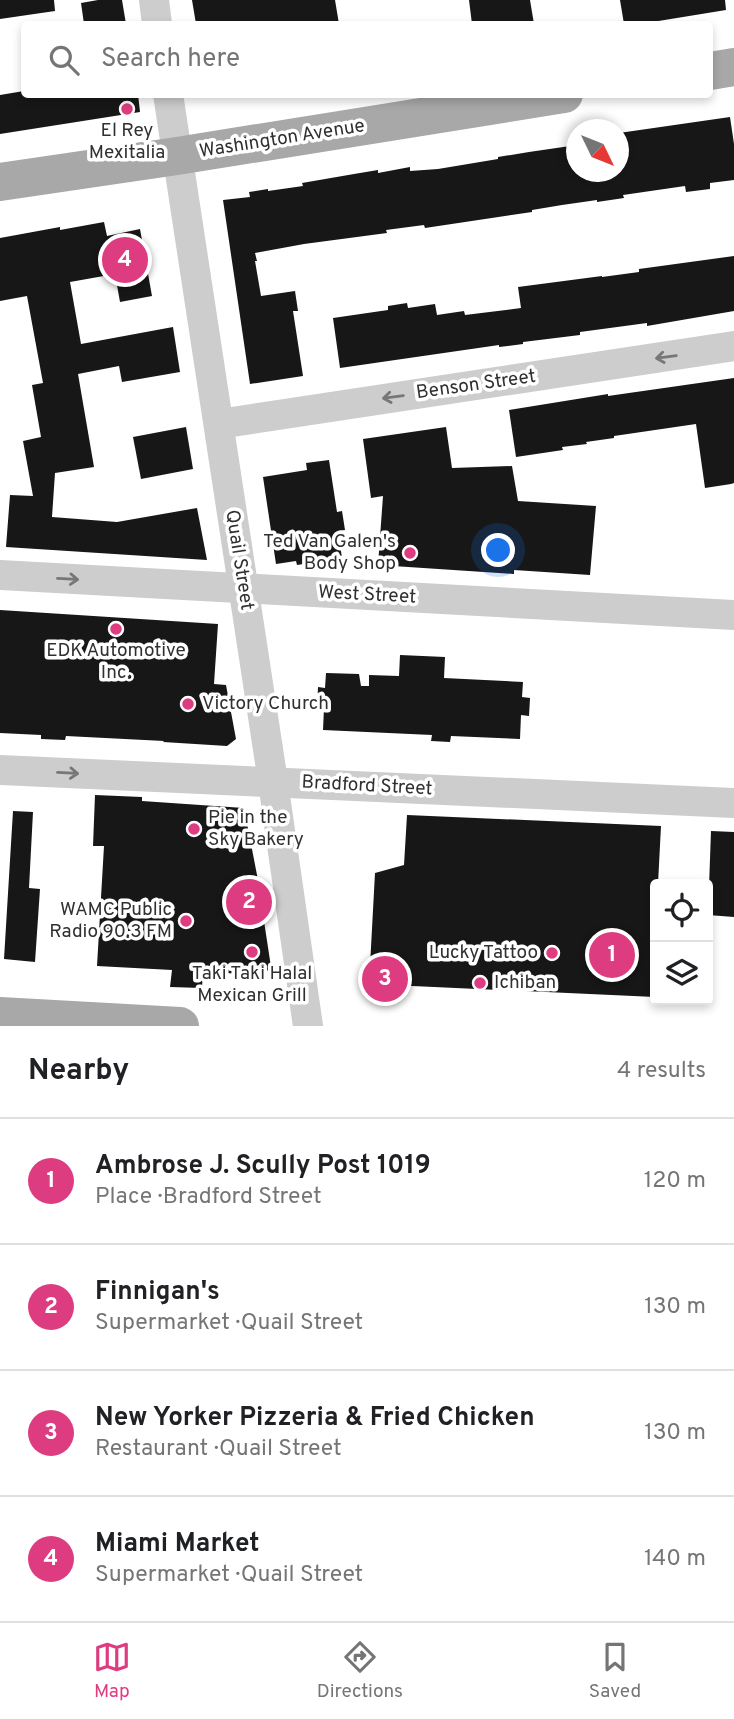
<!DOCTYPE html>
<html lang="en">
<head>
<meta charset="utf-8">
<style>
	:root { --surface:#fff; --page:#f2f2f2; --text:#202124; --muted:#757577; --line:#e0e0e0; --accent:#dd3d80 }
	body { margin:0; font-family:Overpass,sans-serif; background:var(--page); color:var(--text) }
	.controls { position:absolute; right:21px; bottom:21px; display:grid; overflow:hidden; border-radius:7px; box-shadow:0 4px 10px #0003 }
	.controls button { width:63px; height:63px; display:grid; place-items:center; padding:0; border:0; border-bottom:2px solid var(--line); background:var(--surface); color:var(--text); font:35px sans-serif }
	.compass { position:absolute; left:566px; top:119px; width:63px; height:63px; border-radius:50%; background:var(--surface); box-shadow:0 4px 10px #0003; rotate:133deg }
	.you { position:absolute; left:499px; top:551px; width:24px; height:24px; margin:-18px; border:5px solid #fff; border-radius:50%; background:#1a73e8; box-shadow:0 0 0 10px #1a73e833 }
	.badge { display:grid; place-items:center; width:46px; height:46px; border-radius:50%; background:var(--accent); color:#fff; font-size:23px; font-weight:700 }
	.pin { position:absolute; translate:-50% -50%; border:4px solid #fff; box-shadow:0 2px 7px #0006 }
	.list { margin:0; padding:0; list-style:none }
	h2 { display:flex; justify-content:space-between; align-items:center; height:91px; margin:0; padding:0 28px; font-size:30px }
	h2 small { font-size:23px; font-weight:400; color:var(--muted) }
	.list li { display:grid; grid-template-columns:46px 1fr auto; gap:21px; align-items:center; box-sizing:border-box; height:126px; padding:0 28px; border-top:2px solid var(--line) }
	.list b { display:block; font-size:26px; white-space:nowrap }
	.list p { margin:0; font-size:23px; white-space:nowrap; color:var(--muted) }
	.list em { font-size:23px; font-style:normal; color:var(--muted) }
	.icon { flex:none; width:38px; height:38px; fill:none; stroke:currentColor; stroke-width:2; stroke-linecap:round; stroke-linejoin:round }
	.map { position:relative; flex:none; width:734px; height:1026px; overflow:hidden }
	.search { position:absolute; background:var(--surface); box-shadow:0 4px 10px #0003; left:21px; right:21px; top:21px; height:77px; display:flex; align-items:center; gap:18px; box-sizing:border-box; padding:0 24px; border-radius:7px; color:var(--muted); font-size:26px }
	.sheet { height:595px; background:var(--surface) }
	nav { display:flex; justify-content:space-around; align-items:center; box-sizing:border-box; height:98px; border-top:2px solid var(--line); background:var(--surface); font-size:19px; color:var(--muted) }
	nav a { display:grid; justify-items:center; gap:4px }
	nav .on { color:var(--accent) }
	.map>svg:first-child { display:block }
</style>
</head>
<body>
<div class="map">
<svg width="734" height="1026" viewBox="0 0 734 1026">
	<rect width="100%" height="100%" fill="#fff"/>
	<!-- building -->
	<g fill="#171717">
		<path d="M 0,0 L 54,0 L 55,11 L 0,19 Z"/>
		<path d="M 98,0 L 122,0 L 126,24 L 84,24 L 81,3 Z"/>
		<path d="M 192,0 L 335,0 L 339,24 L 196,24 Z"/>
		<path d="M 469,0 L 530,0 L 534,24 L 472,24 Z"/>
		<path d="M 620,0 L 725,0 L 726,10 L 640,24 L 624,24 Z"/>
		<path d="M 24,91 L 24,94 L 138,94 L 140,112 L 0,134 L 0,95 Z"/>
		<path d="M 730,117 L 734,144 L 734,180 L 710,183 L 710,189 L 686,192 L 685,186 L 623,195 L 624,198 L 597,202 L 597,200 L 562,205 L 532,210 L 532,212 L 425,228 L 424,225 L 386,230 L 387,233 L 304,244 L 255,253 L 257,261 L 255,261 L 261,296 L 295,291 L 298,311 L 293,311 L 303,376 L 250,384 L 223,200 L 250,197 L 249,192 L 268,189 L 268,191 L 303,186 L 302,183 L 354,174 L 378,170 L 378,173 L 410,167 L 410,171 L 438,169 L 498,159 L 498,157 L 529,152 L 577,145 L 577,172 L 619,172 L 619,133 Z"/>
		<path d="M 104,222 L 107,236 L 140,229 L 152,296 L 120,302 L 115,274 L 70,282 L 81,344 L 173,327 L 180,372 L 122,382 L 119,366 L 78,374 L 94,467 L 55,473 L 52,517 L 117,522 L 197,508 L 207,560 L 6,547 L 10,495 L 33,496 L 23,441 L 41,437 L 32,385 L 43,383 L 27,296 L 0,301 L 0,238 L 60,227 L 60,230 Z"/>
		<path d="M 734,256 L 734,311 L 647,326 L 647,323 L 580,332 L 580,335 L 523,342 L 523,344 L 499,347 L 499,345 L 340,368 L 333,318 L 388,310 L 388,306 L 407,303 L 408,308 L 435,304 L 437,315 L 464,311 L 465,315 L 521,308 L 518,287 L 602,276 L 602,277 L 639,272 L 639,269 Z"/>
		<path d="M 734,378 L 734,483 L 731,484 L 705,488 L 696,424 L 614,436 L 614,438 L 586,442 L 587,444 L 562,447 L 563,450 L 516,457 L 509,410 L 608,394 L 608,396 Z"/>
		<path d="M 186,427 L 193,469 L 141,479 L 133,437 Z"/>
		<path d="M 446,427 L 452,468 L 512,466 L 518,501 L 596,506 L 590,575 L 514,570 L 514,574 L 378,565 L 383,496 L 371,498 L 363,439 Z"/>
		<path d="M 329,460 L 337,512 L 342,511 L 345,530 L 338,531 L 342,558 L 297,565 L 296,561 L 276,564 L 263,477 L 307,470 L 306,463 Z"/>
		<path d="M 0,610 L 218,624 L 214,684 L 226,685 L 236,739 L 227,746 L 163,742 L 164,741 L 66,736 L 65,740 L 41,739 L 41,735 L 0,733 Z"/>
		<path d="M 400,655 L 445,657 L 444,678 L 523,682 L 522,697 L 530,698 L 529,716 L 521,715 L 520,739 L 451,736 L 450,742 L 431,741 L 432,735 L 323,730 L 324,708 L 317,708 L 318,687 L 325,688 L 326,673 L 359,674 L 361,686 L 369,686 L 369,675 L 399,676 Z"/>
		<path d="M 95,795 L 142,797 L 142,801 L 244,808 L 257,875 L 271,967 L 262,976 L 203,971 L 202,988 L 170,987 L 172,970 L 97,966 L 104,846 L 93,846 Z"/>
		<path d="M 13,811 L 33,812 L 29,888 L 40,889 L 35,962 L 4,959 Z"/>
		<path d="M 407,815 L 661,826 L 658,884 L 655,884 L 655,997 L 369,984 L 375,873 L 404,865 Z"/>
		<path d="M 711,831 L 734,832 L 734,917 L 708,915 Z"/>
	</g>
	<g fill="none" stroke-linecap="round" stroke-linejoin="round">
		<!-- minor -->
		<g stroke="#cdcdcd" stroke-width="30">
			<path d="M 154,0 L 157,24"/>
			<path d="M 168,94 L 273,782 L 308,1026"/>
			<path d="M 219,424 L 734,346"/>
			<path d="M 0,575 L 734,615"/>
			<path d="M 0,770 L 734,803"/>
		</g>
		<!-- major -->
		<g stroke="#a8a8a8" stroke-width="38">
			<path d="M 710,71 L 734,67"/>
			<path d="M 0,182 L 177,156 L 564,94"/>
			<path d="M 0,1016 L 180,1026"/>
		</g>
	</g>
	<!-- one-way arrows -->
	<defs><path id="oneway-shaft" d="M-6 0H5M1.5-3L5.5 0L1.5 3" fill="none" stroke-width="1.6" stroke-linecap="round" stroke-linejoin="round" transform="scale(1.75)"/></defs>
	<g stroke="#777">
		<use href="#oneway-shaft" transform="translate(666 357) rotate(172)"/>
		<use href="#oneway-shaft" transform="translate(393 397) rotate(172)"/>
		<use href="#oneway-shaft" transform="translate(68 579) rotate(3)"/>
		<use href="#oneway-shaft" transform="translate(68 773) rotate(3)"/>
	</g>
	<!-- markers -->
	<g fill="#dd3d80" stroke="#fff" stroke-width="2.5">
		<circle cx="127" cy="109" r="7"/>
		<circle cx="410" cy="553" r="7"/>
		<circle cx="116" cy="629" r="7"/>
		<circle cx="188" cy="704" r="7"/>
		<circle cx="194" cy="829" r="7"/>
		<circle cx="186" cy="921" r="7"/>
		<circle cx="252" cy="952" r="7"/>
		<circle cx="552" cy="953" r="7"/>
		<circle cx="480" cy="983" r="7"/>
	</g>
	<g text-anchor="middle" dominant-baseline="central" stroke-width="7" stroke-linejoin="round" paint-order="stroke">
		<!-- poi labels -->
		<g font-size="19" fill="#303030" stroke="#fff">
			<text x="127" y="131">El Rey<tspan x="127" dy="22">Mexitalia</tspan></text>
			<text x="396" y="542" text-anchor="end">Ted Van Galen's<tspan x="396" dy="22">Body Shop</tspan></text>
			<text x="116" y="651">EDK Automotive<tspan x="116" dy="22">Inc.</tspan></text>
			<text x="202" y="704" text-anchor="start">Victory Church</text>
			<text x="208" y="818" text-anchor="start">Pie in the<tspan x="208" dy="22">Sky Bakery</tspan></text>
			<text x="172" y="910" text-anchor="end">WAMC Public<tspan x="172" dy="22">Radio 90.3 FM</tspan></text>
			<text x="538" y="953" text-anchor="end">Lucky Tattoo</text>
			<text x="252" y="974">Taki Taki Halal<tspan x="252" dy="22">Mexican Grill</tspan></text>
			<text x="494" y="983" text-anchor="start">Ichiban</text>
		</g>
		<!-- street labels -->
		<g font-size="19" fill="#303030" stroke="#fff">
			<text transform="translate(282 139) rotate(-9)">Washington Avenue</text>
			<text transform="translate(476 385) rotate(-8)">Benson Street</text>
			<text transform="translate(239 560) rotate(81)">Quail Street</text>
			<text transform="translate(367 595) rotate(3)">West Street</text>
			<text transform="translate(367 786) rotate(3)">Bradford Street</text>
		</g>
	</g>
</svg>
<div class="controls">
<button><svg class="icon" aria-label="locate" viewBox="0 0 24 24"><circle cx="12" cy="12" r="6"/><path d="M12 2v4M12 18v4M2 12h4M18 12h4"/></svg></button>
<button><svg class="icon" aria-label="layers" viewBox="0 0 24 24"><path d="M12 4l9 5-9 5-9-5zM3 14l9 5 9-5"/></svg></button>
</div>
<svg class="compass" viewBox="-18 -18 36 36"><path d="M0-13l5 13h-10z" fill="#e53935"/><path d="M0 13l5-13h-10z" fill="#757577"/></svg>
<div class="you"></div>
<div class="pin badge" style="left:612px;top:955px">1</div>
<div class="pin badge" style="left:249px;top:902px">2</div>
<div class="pin badge" style="left:385px;top:979px">3</div>
<div class="pin badge" style="left:125px;top:260px">4</div>
<div class="search"><svg class="icon" aria-label="search" viewBox="0 0 24 24"><circle cx="10" cy="10" r="6"/><path d="M15 15l6 6"/></svg>Search here</div>
</div>
<section class="sheet">
<h2>Nearby<small>4 results</small></h2>
<ul class="list">
<li><span class="badge">1</span><div><b>Ambrose J. Scully Post 1019</b><p>Place · Bradford Street</p></div><em>120 m</em></li>
<li><span class="badge">2</span><div><b>Finnigan's</b><p>Supermarket · Quail Street</p></div><em>130 m</em></li>
<li><span class="badge">3</span><div><b>New Yorker Pizzeria &amp; Fried Chicken</b><p>Restaurant · Quail Street</p></div><em>130 m</em></li>
<li><span class="badge">4</span><div><b>Miami Market</b><p>Supermarket · Quail Street</p></div><em>140 m</em></li>
</ul>
</section>
<nav>
<a class="on"><svg class="icon" aria-label="map" viewBox="0 0 24 24"><path d="M3 6l6-2 6 2 6-2v14l-6 2-6-2-6 2zM9 4v14M15 6v14"/></svg>Map</a>
<a><svg class="icon" aria-label="directions" viewBox="0 0 24 24"><path d="M12 3l9 9-9 9-9-9zM9 14v-3h6M13 9l2 2-2 2"/></svg>Directions</a>
<a><svg class="icon" aria-label="saved" viewBox="0 0 24 24"><path d="M7 4h10v16l-5-4-5 4z"/></svg>Saved</a>
</nav>
</body>
</html>
